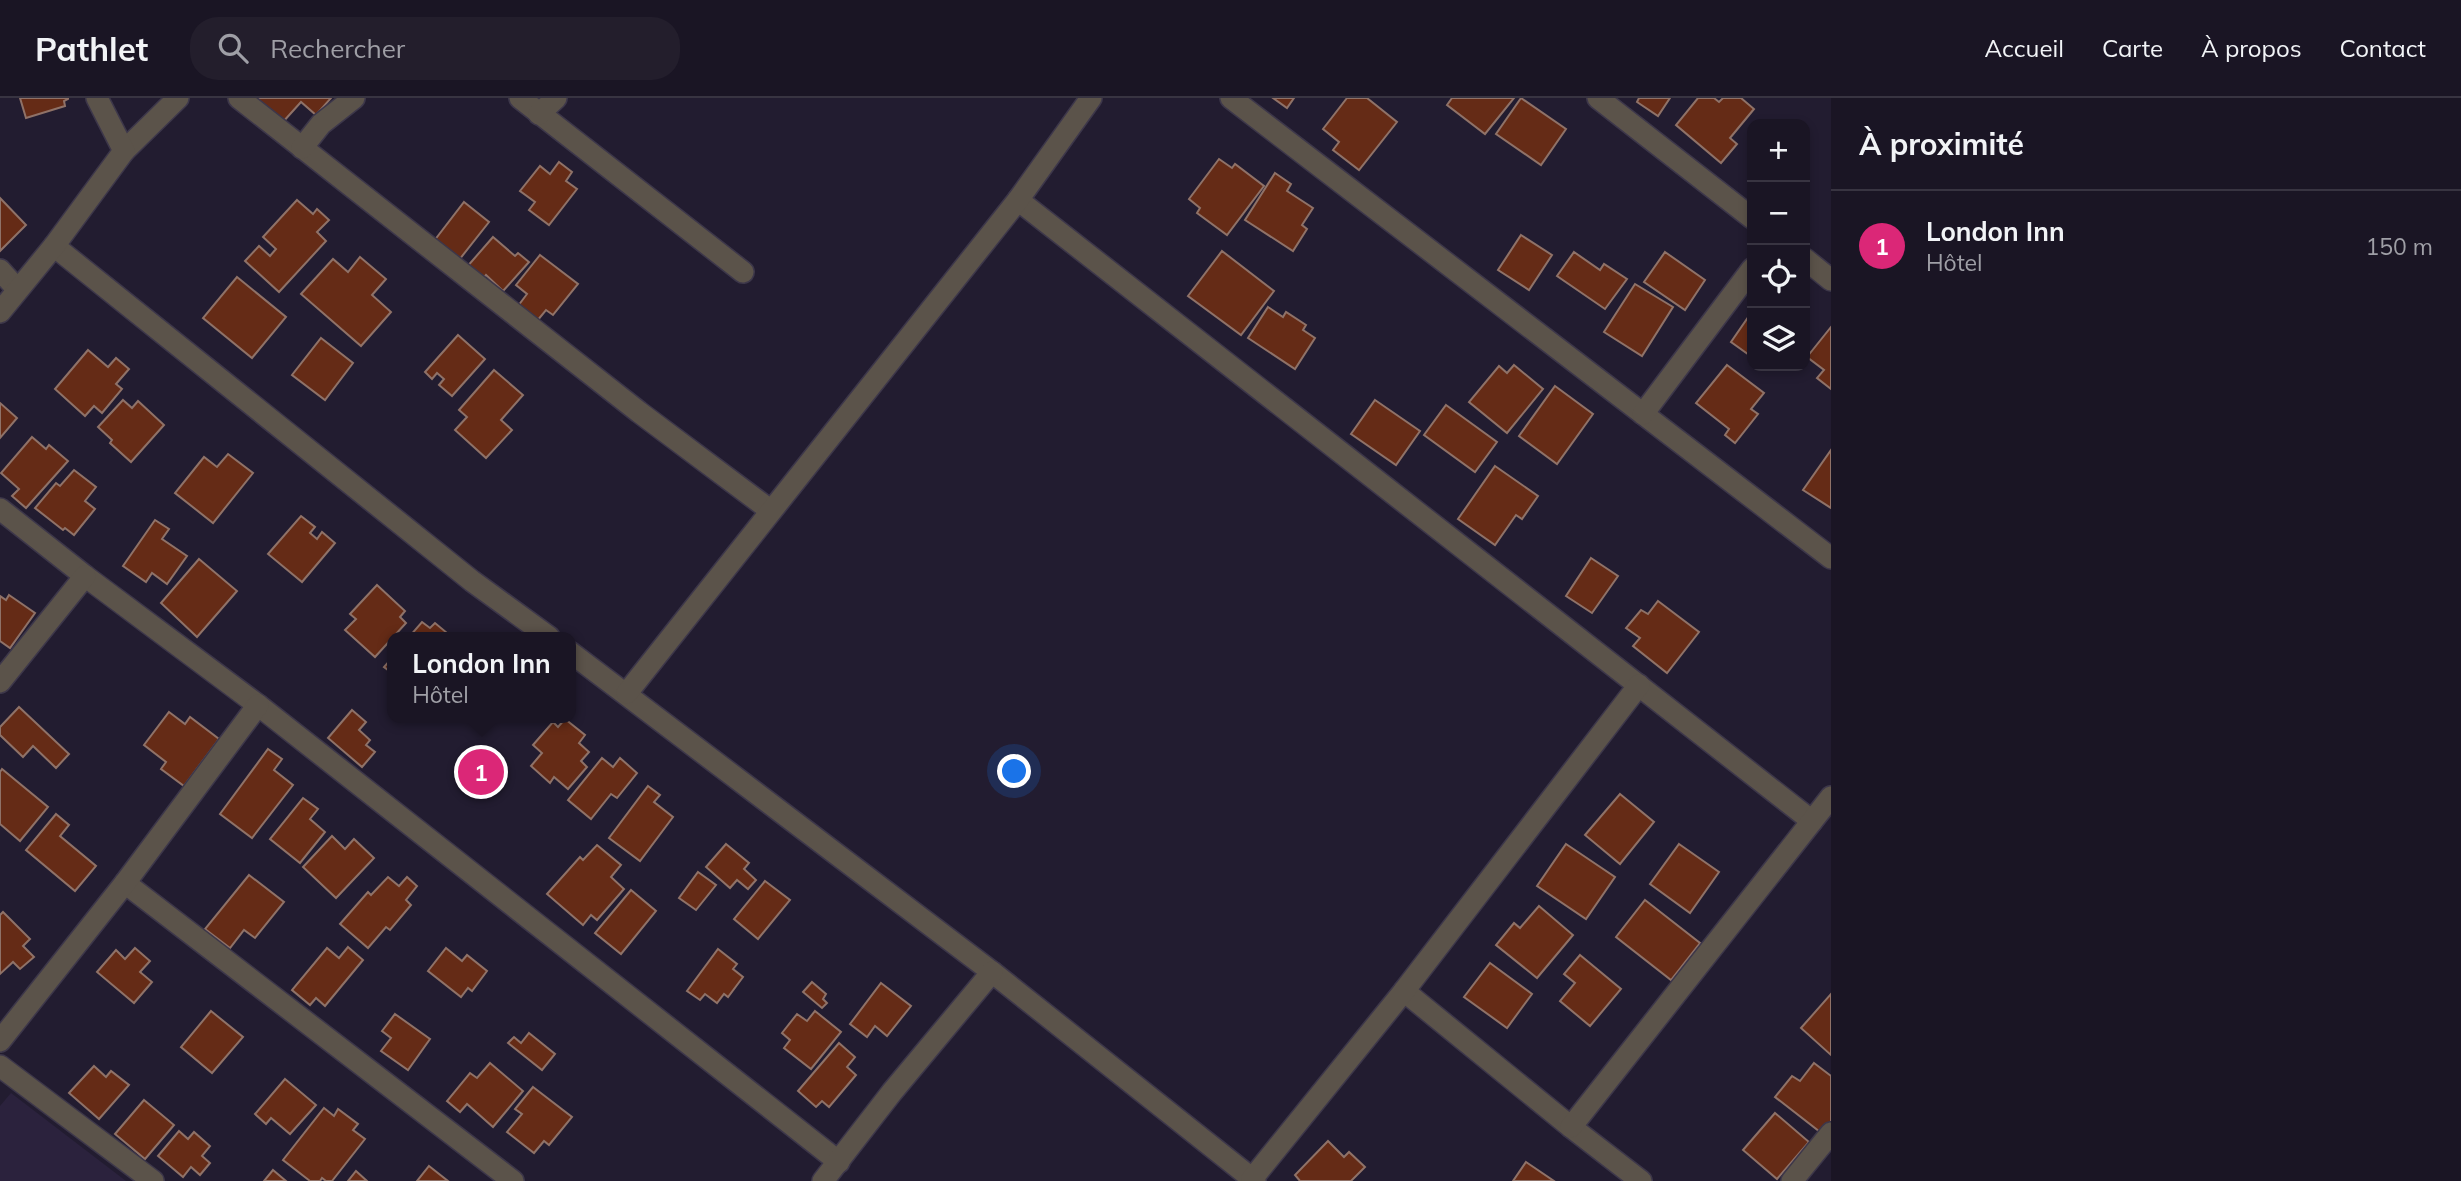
<!DOCTYPE html>
<html lang="fr">
<head>
<meta charset="utf-8">
<style>
	:root { --surface:#1a1524; --page:#231e2c; --text:#f1f3f6; --muted:#9f9fa6; --line:#383441; --accent:#db2777 }
	body { margin:0; font-family:Mulish,sans-serif; background:var(--page); color:var(--text) }
	.controls { position:absolute; right:21px; top:21px; display:grid; overflow:hidden; border-radius:14px; box-shadow:0 4px 10px #0003 }
	.controls button { width:63px; height:63px; display:grid; place-items:center; padding:0; border:0; border-bottom:2px solid var(--line); background:var(--surface); color:var(--text); font:35px sans-serif }
	.you { position:absolute; left:1015px; top:674px; width:24px; height:24px; margin:-18px; border:5px solid #fff; border-radius:50%; background:#1a73e8; box-shadow:0 0 0 10px #1a73e833 }
	.badge { display:grid; place-items:center; width:46px; height:46px; border-radius:50%; background:var(--accent); color:#fff; font-size:23px; font-weight:700 }
	.pin { position:absolute; translate:-50% -50%; border:4px solid #fff; box-shadow:0 2px 7px #0006 }
	.popup { position:absolute; left:387px; top:534px; width:189px; height:91px; box-sizing:border-box; display:grid; place-content:center; border-radius:14px; background:var(--surface); filter:drop-shadow(0 2px 5px #0005); font-size:23px; white-space:nowrap; color:var(--muted) }
	.popup b { font-size:26px; color:var(--text) }
	.popup::after { content:''; position:absolute; left:50%; top:100%; margin-left:-14px; border:14px solid transparent; border-top-color:var(--surface) }
	.list { margin:0; padding:0; list-style:none }
	h2 { display:flex; justify-content:space-between; align-items:center; height:91px; margin:0; padding:0 28px; font-size:30px }
	h2 small { font-size:23px; font-weight:400; color:var(--muted) }
	.list li { display:grid; grid-template-columns:46px 1fr auto; gap:21px; align-items:center; box-sizing:border-box; height:112px; padding:0 28px; border-top:2px solid var(--line) }
	.list b { display:block; font-size:26px; white-space:nowrap }
	.list p { margin:0; font-size:23px; white-space:nowrap; color:var(--muted) }
	.list em { font-size:23px; font-style:normal; color:var(--muted) }
	.icon { flex:none; width:38px; height:38px; fill:none; stroke:currentColor; stroke-width:2; stroke-linecap:round; stroke-linejoin:round }
	.map { position:relative; flex:none; width:1831px; height:1083px; overflow:hidden }
	header { display:flex; align-items:center; gap:42px; box-sizing:border-box; height:98px; padding:0 35px; background:var(--surface); border-bottom:2px solid var(--line) }
	header strong { font-size:33px }
	nav { display:flex; gap:38px; margin-inline-start:auto; font-size:24px }
	.search { width:490px; height:63px; background:var(--page); display:flex; align-items:center; gap:18px; box-sizing:border-box; padding:0 24px; border-radius:28px; color:var(--muted); font-size:26px }
	main { display:flex }
	aside { flex:1; background:var(--surface) }
	.map>svg:first-child { display:block }
</style>
</head>
<body>
<header>
<strong>Pathlet</strong>
<div class="search"><svg class="icon" aria-label="search" viewBox="0 0 24 24"><circle cx="10" cy="10" r="6"/><path d="M15 15l6 6"/></svg>Rechercher</div>
<nav><a>Accueil</a><a>Carte</a><a>À propos</a><a>Contact</a></nav>
</header>
<main>
<div class="map">
<svg width="1831" height="1083" viewBox="0 0 1831 1083">
	<rect width="100%" height="100%" fill="#221c30"/>
	<!-- built -->
	<path fill="#2b223d" d="M 11,995 L 126,1083 L 0,1083 L 0,1008 Z"/>
	<!-- building -->
	<g fill="#652b16" stroke="#8f7268" stroke-width="2">
		<path d="M 20,0 L 68,0 L 68,1 L 64,3 L 65,8 L 26,20 Z"/>
		<path d="M 253,0 L 331,0 L 316,17 L 301,4 L 282,25 Z"/>
		<path d="M 1273,0 L 1294,0 L 1287,10 Z"/>
		<path d="M 1347,0 L 1367,0 L 1397,24 L 1359,72 L 1333,52 L 1339,44 L 1323,31 Z"/>
		<path d="M 1452,0 L 1514,0 L 1485,36 L 1447,7 Z"/>
		<path d="M 1521,0 L 1566,31 L 1541,67 L 1496,36 Z"/>
		<path d="M 1639,0 L 1670,0 L 1658,18 L 1637,4 Z"/>
		<path d="M 1698,0 L 1714,0 L 1719,4 L 1723,0 L 1741,0 L 1754,11 L 1730,40 L 1737,46 L 1721,65 L 1676,27 Z"/>
		<path d="M 1219,61 L 1232,70 L 1235,66 L 1264,88 L 1227,137 L 1197,115 L 1200,110 L 1189,101 Z"/>
		<path d="M 559,64 L 572,74 L 566,83 L 577,91 L 549,127 L 529,112 L 535,104 L 520,93 L 540,68 L 550,76 Z"/>
		<path d="M 1275,75 L 1291,86 L 1287,93 L 1313,110 L 1302,127 L 1307,131 L 1293,153 L 1245,122 Z"/>
		<path d="M 0,100 L 26,127 L 0,153 Z"/>
		<path d="M 297,102 L 313,116 L 317,111 L 329,122 L 317,134 L 326,143 L 279,194 L 245,163 L 259,148 L 270,158 L 276,151 L 263,139 Z"/>
		<path d="M 464,104 L 489,124 L 459,162 L 434,143 Z"/>
		<path d="M 1521,137 L 1552,157 L 1529,192 L 1498,172 Z"/>
		<path d="M 493,139 L 515,158 L 518,155 L 529,164 L 503,193 L 486,177 L 481,183 L 466,170 Z"/>
		<path d="M 1222,153 L 1274,193 L 1241,237 L 1188,198 Z"/>
		<path d="M 1574,154 L 1600,172 L 1604,166 L 1627,181 L 1605,211 L 1557,178 Z"/>
		<path d="M 1665,154 L 1705,182 L 1685,212 L 1644,184 Z"/>
		<path d="M 540,157 L 578,186 L 553,217 L 546,212 L 537,223 L 518,208 L 527,196 L 516,187 Z"/>
		<path d="M 360,159 L 386,181 L 372,197 L 391,214 L 361,248 L 301,196 L 333,161 L 348,174 Z"/>
		<path d="M 237,179 L 286,219 L 252,260 L 203,220 Z"/>
		<path d="M 1635,186 L 1673,209 L 1642,258 L 1604,234 Z"/>
		<path d="M 1268,209 L 1283,219 L 1286,214 L 1306,227 L 1303,232 L 1315,240 L 1295,271 L 1248,240 Z"/>
		<path d="M 1749,218 L 1752,220 L 1752,259 L 1731,244 Z"/>
		<path d="M 1831,229 L 1831,291 L 1817,280 L 1824,272 L 1807,259 Z"/>
		<path d="M 458,237 L 485,261 L 452,298 L 439,287 L 444,281 L 437,275 L 432,281 L 425,274 Z"/>
		<path d="M 321,240 L 353,265 L 325,302 L 292,277 Z"/>
		<path d="M 88,252 L 108,269 L 116,260 L 129,271 L 116,286 L 122,291 L 102,315 L 94,308 L 85,318 L 55,291 Z"/>
		<path d="M 1514,267 L 1543,291 L 1507,335 L 1469,304 L 1499,268 L 1507,275 Z"/>
		<path d="M 1727,267 L 1764,295 L 1751,311 L 1758,316 L 1735,345 L 1725,337 L 1729,331 L 1696,305 Z"/>
		<path d="M 494,272 L 523,297 L 501,322 L 512,332 L 486,360 L 455,332 L 467,319 L 459,312 Z"/>
		<path d="M 1555,288 L 1593,316 L 1557,366 L 1519,338 Z"/>
		<path d="M 123,302 L 132,310 L 138,303 L 164,327 L 131,364 L 110,345 L 112,342 L 98,329 Z"/>
		<path d="M 1375,302 L 1420,333 L 1396,367 L 1351,336 Z"/>
		<path d="M 0,305 L 17,320 L 0,340 Z"/>
		<path d="M 1446,307 L 1497,344 L 1475,374 L 1424,337 Z"/>
		<path d="M 32,339 L 46,351 L 49,347 L 68,363 L 26,410 L 12,398 L 19,391 L 1,375 Z"/>
		<path d="M 1831,352 L 1831,410 L 1803,392 Z"/>
		<path d="M 228,356 L 253,375 L 213,425 L 175,395 L 204,359 L 217,369 Z"/>
		<path d="M 1495,368 L 1538,398 L 1522,421 L 1516,417 L 1495,447 L 1458,421 Z"/>
		<path d="M 74,372 L 96,389 L 85,403 L 95,411 L 74,437 L 65,430 L 63,432 L 35,410 L 56,385 L 60,388 Z"/>
		<path d="M 301,418 L 315,429 L 310,435 L 317,441 L 322,434 L 335,445 L 302,484 L 268,456 Z"/>
		<path d="M 155,422 L 169,431 L 162,441 L 187,458 L 167,486 L 152,475 L 146,484 L 123,468 Z"/>
		<path d="M 1591,460 L 1618,478 L 1592,515 L 1566,498 Z"/>
		<path d="M 199,461 L 237,493 L 197,539 L 161,505 Z"/>
		<path d="M 377,487 L 405,513 L 400,519 L 406,525 L 375,559 L 345,532 L 356,521 L 350,516 Z"/>
		<path d="M 9,497 L 35,515 L 10,550 L 0,543 L 0,498 L 6,502 Z"/>
		<path d="M 1658,503 L 1699,534 L 1667,575 L 1633,548 L 1640,540 L 1626,530 L 1641,512 L 1648,516 Z"/>
		<path d="M 422,524 L 430,530 L 435,525 L 447,535 L 443,539 L 409,539 Z"/>
		<path d="M 392,560 L 392,575 L 384,569 Z"/>
		<path d="M 19,609 L 69,656 L 56,670 L 33,648 L 23,659 L 0,637 L 0,629 Z"/>
		<path d="M 352,612 L 366,624 L 359,632 L 370,642 L 366,647 L 375,654 L 362,669 L 328,640 Z"/>
		<path d="M 169,614 L 185,626 L 190,619 L 219,641 L 184,688 L 161,671 L 166,664 L 144,647 Z"/>
		<path d="M 565,621 L 585,637 L 579,645 L 589,654 L 581,663 L 587,669 L 568,691 L 554,679 L 550,685 L 531,668 L 542,655 L 533,647 L 553,624 L 558,629 Z"/>
		<path d="M 268,651 L 282,661 L 274,672 L 293,687 L 252,740 L 220,716 Z"/>
		<path d="M 602,660 L 613,669 L 620,660 L 637,675 L 617,700 L 611,696 L 591,721 L 568,702 Z"/>
		<path d="M 2,671 L 48,709 L 20,743 L 0,726 L 0,674 Z"/>
		<path d="M 648,688 L 660,697 L 654,704 L 673,719 L 640,763 L 609,740 Z"/>
		<path d="M 1620,696 L 1654,724 L 1620,766 L 1585,737 Z"/>
		<path d="M 303,700 L 318,711 L 310,721 L 325,734 L 300,765 L 270,741 Z"/>
		<path d="M 56,716 L 69,727 L 60,738 L 96,768 L 75,793 L 26,752 Z"/>
		<path d="M 332,738 L 345,751 L 354,741 L 374,760 L 336,800 L 303,769 Z"/>
		<path d="M 726,746 L 749,765 L 744,771 L 756,782 L 748,791 L 737,782 L 730,790 L 706,769 Z"/>
		<path d="M 1566,746 L 1615,779 L 1586,821 L 1537,788 Z"/>
		<path d="M 1679,746 L 1719,774 L 1690,815 L 1650,786 Z"/>
		<path d="M 597,747 L 621,767 L 611,779 L 624,791 L 597,822 L 591,817 L 583,827 L 547,796 L 580,759 L 583,762 Z"/>
		<path d="M 698,774 L 716,787 L 696,812 L 679,800 Z"/>
		<path d="M 249,777 L 284,804 L 255,840 L 244,832 L 230,850 L 205,831 Z"/>
		<path d="M 388,779 L 399,788 L 407,779 L 417,788 L 406,802 L 411,807 L 390,832 L 386,829 L 368,850 L 340,826 L 368,794 L 371,797 Z"/>
		<path d="M 765,783 L 790,802 L 758,841 L 734,821 Z"/>
		<path d="M 631,792 L 656,813 L 621,856 L 595,835 Z"/>
		<path d="M 1645,802 L 1700,845 L 1671,882 L 1616,839 Z"/>
		<path d="M 1539,808 L 1573,837 L 1537,880 L 1496,847 L 1514,825 L 1520,830 Z"/>
		<path d="M 3,814 L 30,841 L 23,848 L 34,859 L 20,871 L 13,864 L 0,876 L 0,817 Z"/>
		<path d="M 348,849 L 363,862 L 325,908 L 316,900 L 310,907 L 292,892 L 327,850 L 339,860 Z"/>
		<path d="M 135,850 L 150,863 L 140,874 L 152,884 L 134,905 L 97,874 L 116,852 L 125,861 Z"/>
		<path d="M 446,850 L 462,863 L 467,857 L 487,873 L 472,893 L 468,890 L 461,899 L 428,873 Z"/>
		<path d="M 718,851 L 737,866 L 733,871 L 743,879 L 728,899 L 724,896 L 717,905 L 705,896 L 700,902 L 687,893 Z"/>
		<path d="M 1580,857 L 1621,891 L 1590,928 L 1560,903 L 1575,885 L 1564,876 Z"/>
		<path d="M 1490,865 L 1532,896 L 1507,930 L 1464,899 Z"/>
		<path d="M 812,884 L 826,896 L 823,901 L 827,905 L 822,910 L 803,894 Z"/>
		<path d="M 881,885 L 911,908 L 887,938 L 875,928 L 867,939 L 850,926 Z"/>
		<path d="M 1831,896 L 1831,957 L 1801,930 Z"/>
		<path d="M 211,913 L 243,939 L 212,975 L 181,949 Z"/>
		<path d="M 815,913 L 841,934 L 811,971 L 784,950 L 790,942 L 782,935 L 797,916 L 807,923 Z"/>
		<path d="M 395,916 L 430,941 L 408,972 L 381,953 L 391,940 L 382,933 Z"/>
		<path d="M 529,935 L 555,956 L 542,972 L 508,945 L 514,939 L 521,945 Z"/>
		<path d="M 839,945 L 855,959 L 847,969 L 856,977 L 829,1009 L 822,1003 L 816,1009 L 798,993 Z"/>
		<path d="M 490,965 L 523,993 L 493,1029 L 467,1006 L 460,1014 L 447,1003 L 470,975 L 477,980 Z"/>
		<path d="M 1814,965 L 1831,978 L 1831,1028 L 1824,1037 L 1775,999 L 1792,978 L 1800,983 Z"/>
		<path d="M 94,968 L 106,979 L 111,973 L 129,987 L 99,1021 L 69,995 Z"/>
		<path d="M 285,981 L 316,1007 L 290,1036 L 271,1020 L 266,1026 L 255,1016 Z"/>
		<path d="M 533,989 L 572,1019 L 549,1047 L 544,1043 L 534,1055 L 507,1034 L 522,1016 L 515,1011 Z"/>
		<path d="M 144,1002 L 174,1027 L 145,1061 L 115,1036 Z"/>
		<path d="M 324,1010 L 334,1018 L 338,1011 L 358,1026 L 353,1032 L 365,1041 L 332,1083 L 326,1083 L 322,1080 L 320,1083 L 310,1083 L 283,1062 Z"/>
		<path d="M 1775,1015 L 1809,1044 L 1777,1081 L 1743,1052 Z"/>
		<path d="M 179,1033 L 188,1041 L 194,1034 L 210,1048 L 202,1058 L 210,1065 L 200,1077 L 191,1069 L 183,1079 L 158,1058 Z"/>
		<path d="M 1328,1043 L 1344,1059 L 1349,1054 L 1365,1069 L 1351,1083 L 1300,1083 L 1295,1077 Z"/>
		<path d="M 1526,1064 L 1554,1083 L 1513,1083 Z"/>
		<path d="M 429,1068 L 448,1083 L 417,1083 Z"/>
		<path d="M 273,1072 L 286,1083 L 264,1083 Z"/>
		<path d="M 356,1073 L 367,1083 L 348,1083 Z"/>
	</g>
	<g fill="none" stroke-linecap="round" stroke-linejoin="round">
		<defs>
			<g id="minor">
				<path d="M 239,0 L 639,314 L 770,412"/>
				<path d="M 520,0 L 743,174"/>
				<path d="M 1231,0 L 1831,460"/>
				<path d="M 1598,0 L 1752,120"/>
				<path d="M 539,16 L 556,0"/>
				<path d="M 302,50 L 321,26 L 354,0"/>
				<path d="M 124,53 L 178,0"/>
				<path d="M 1018,102 L 1812,723"/>
				<path d="M 54,148 L 472,483 L 549,539"/>
				<path d="M 1805,161 L 1831,182"/>
				<path d="M 0,172 L 17,191"/>
				<path d="M 0,214 L 54,148 L 124,53 L 97,0"/>
				<path d="M 1643,316 L 1752,171"/>
				<path d="M 0,411 L 85,478 L 258,607 L 839,1064"/>
				<path d="M 570,554 L 992,874 L 1255,1083"/>
				<path d="M 0,584 L 85,478"/>
				<path d="M 627,595 L 1018,102 L 1091,0"/>
				<path d="M 125,785 L 513,1083"/>
				<path d="M 1404,893 L 1571,1029 L 1641,1083"/>
				<path d="M 0,943 L 125,785 L 258,607"/>
				<path d="M 0,968 L 153,1083"/>
				<path d="M 1571,1029 L 1831,699"/>
				<path d="M 1252,1081 L 1404,893 L 1639,587"/>
				<path d="M 823,1083 L 892,994 L 992,874"/>
				<path d="M 1792,1083 L 1831,1035"/>
			</g>
		</defs>
		<!-- minor casing -->
		<use href="#minor" stroke="#3d374a" stroke-width="24"/>
		<!-- minor -->
		<use href="#minor" stroke="#5b534a" stroke-width="21"/>
	</g>
</svg>
<div class="controls">
<button>+</button>
<button>−</button>
<button><svg class="icon" aria-label="locate" viewBox="0 0 24 24"><circle cx="12" cy="12" r="6"/><path d="M12 2v4M12 18v4M2 12h4M18 12h4"/></svg></button>
<button><svg class="icon" aria-label="layers" viewBox="0 0 24 24"><path d="M12 4l9 5-9 5-9-5zM3 14l9 5 9-5"/></svg></button>
</div>
<div class="you"></div>
<div class="pin badge" style="left:481px;top:674px">1</div>
<div class="popup"><b>London Inn</b>Hôtel</div>
</div>
<aside>
<h2>À proximité<small></small></h2>
<ul class="list">
<li><span class="badge">1</span><div><b>London Inn</b><p>Hôtel</p></div><em>150 m</em></li>
</ul>
</aside>
</main>
</body>
</html>
